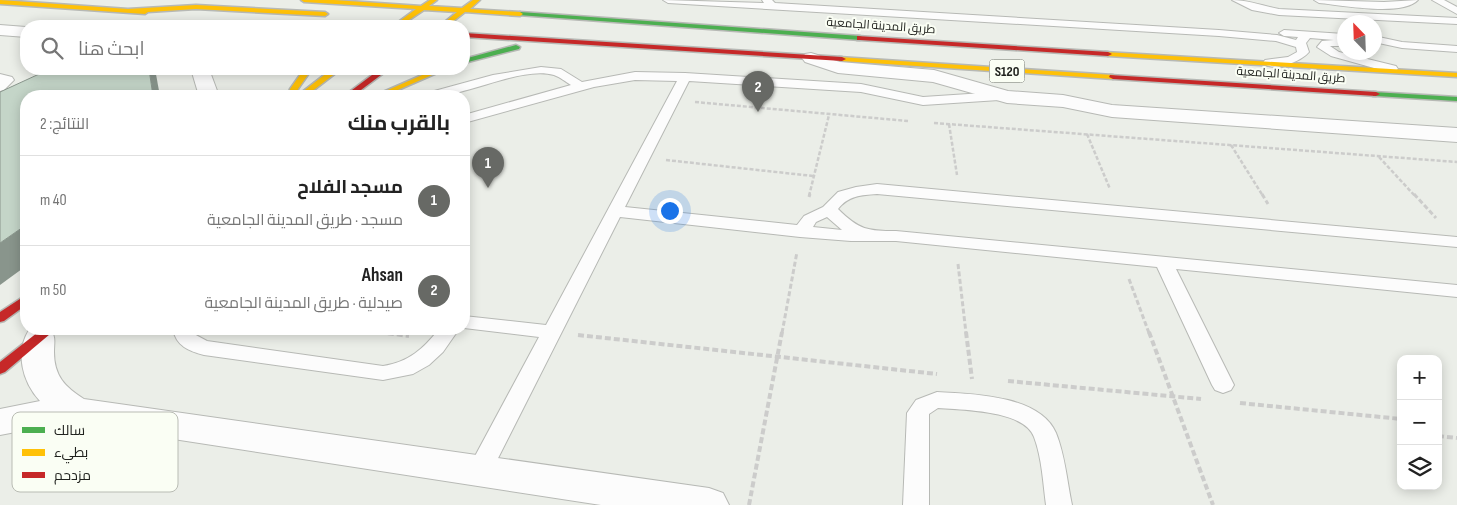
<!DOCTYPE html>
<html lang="ar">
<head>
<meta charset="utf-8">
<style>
	:root { --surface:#fff; --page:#f6f6f6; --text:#222; --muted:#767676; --line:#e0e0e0; --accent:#676965 }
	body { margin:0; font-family:"Sofia Sans Condensed",Cairo,sans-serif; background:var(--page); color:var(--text); direction:rtl }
	.controls { position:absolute; right:15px; bottom:15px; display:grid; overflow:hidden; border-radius:10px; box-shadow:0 2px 12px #0003 }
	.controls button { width:45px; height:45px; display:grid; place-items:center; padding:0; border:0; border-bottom:1px solid var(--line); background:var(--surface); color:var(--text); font:25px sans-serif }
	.compass { position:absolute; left:1337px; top:15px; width:45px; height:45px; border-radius:50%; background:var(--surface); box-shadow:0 2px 12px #0003; rotate:337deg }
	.you { position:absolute; left:669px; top:210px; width:18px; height:18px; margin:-12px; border:4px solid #fff; border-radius:50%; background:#1a73e8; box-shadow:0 0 0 8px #1a73e833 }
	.badge { display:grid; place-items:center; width:32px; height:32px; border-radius:50%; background:var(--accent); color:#fff; font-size:16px; font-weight:700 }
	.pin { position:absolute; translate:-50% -41px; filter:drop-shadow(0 1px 2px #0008) }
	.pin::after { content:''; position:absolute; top:26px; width:18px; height:15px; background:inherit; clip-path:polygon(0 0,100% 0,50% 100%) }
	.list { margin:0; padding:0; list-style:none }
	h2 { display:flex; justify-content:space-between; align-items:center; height:65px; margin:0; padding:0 20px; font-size:21px }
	h2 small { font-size:16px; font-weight:400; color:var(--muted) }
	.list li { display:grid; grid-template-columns:32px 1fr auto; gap:15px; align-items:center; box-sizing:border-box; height:90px; padding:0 20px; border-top:1px solid var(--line) }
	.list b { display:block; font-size:19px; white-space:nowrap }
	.list p { margin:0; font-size:16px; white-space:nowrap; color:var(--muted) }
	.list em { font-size:16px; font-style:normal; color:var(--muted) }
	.icon { flex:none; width:28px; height:28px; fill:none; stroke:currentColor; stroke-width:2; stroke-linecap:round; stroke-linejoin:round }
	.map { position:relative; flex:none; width:1457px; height:505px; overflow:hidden; direction:ltr }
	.search { position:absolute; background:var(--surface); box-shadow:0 2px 12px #0003; left:20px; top:20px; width:450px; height:55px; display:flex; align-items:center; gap:12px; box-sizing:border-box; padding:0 18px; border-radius:20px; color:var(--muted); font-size:19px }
	.panel { position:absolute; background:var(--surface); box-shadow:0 2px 12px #0003; left:20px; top:90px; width:450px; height:245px; border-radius:20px; direction:rtl }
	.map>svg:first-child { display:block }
</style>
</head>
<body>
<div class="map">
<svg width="1457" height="505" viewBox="0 0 1457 505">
	<rect width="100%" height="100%" fill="#ebeee8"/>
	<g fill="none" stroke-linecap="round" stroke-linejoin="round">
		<defs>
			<g id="lane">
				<path d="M 663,0 L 764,3 L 762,0 L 772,0 L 775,3 L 1219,30 L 1277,35 L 1296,40 L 1298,37 L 1284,36 L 1279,33 L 1284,30 L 1344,34 L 1344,46 L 1330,46 L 1339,52 L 1396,66 L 1398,69 L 1392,73 L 1331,56 L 1317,47 L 1322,41 L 1334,40 L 1310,38 L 1306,43 L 1309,52 C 1301,62 1273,72 1263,63 L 1265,60 L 1288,57 L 1297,52 L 1296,47 L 1276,41 L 1219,36 L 668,3 Z"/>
				<path d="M 1232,0 C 1248,0 1263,6 1279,9 L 1457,18 L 1457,24 L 1279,15 L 1252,10 Z"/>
				<path d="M 1314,0 L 1384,2 L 1418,0 C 1402,17 1341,5 1319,3 Z"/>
				<path d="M 1432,0 L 1444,0 L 1457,7 L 1457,14 Z"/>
				<path d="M 1374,36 L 1402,42 L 1457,46 L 1457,52 L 1402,48 L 1374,42 Z"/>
				<path d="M 541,67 L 561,69 L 582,82 L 635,72 L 685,73 L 861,84 L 923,97 L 999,92 L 1005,96 L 999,100 L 923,105 L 861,92 L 689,81 L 625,207 L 797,225 L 804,216 L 823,207 L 838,192 L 856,187 L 877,184 L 1457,237 L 1457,247 L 877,194 C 861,195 848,196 838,209 C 859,230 868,231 896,231 L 1457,285 L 1457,297 L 1176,269 L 1234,385 L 1231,390 L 1223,393 L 1215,390 L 1212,385 L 1157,267 L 896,241 L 851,241 L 800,237 L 620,217 L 488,478 L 479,481 L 470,478 L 467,471 L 539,337 L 464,328 L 464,316 L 546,325 L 677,81 L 635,80 L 594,87 L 464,123 L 464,115 L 571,85 C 566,82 560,77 554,75 C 521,65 463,99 426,96 L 427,93 L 493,75 ZM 827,217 L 842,230 L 813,227 L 816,222 Z"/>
				<path d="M 0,74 L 12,77 L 14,80 L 4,90 L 0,91 Z"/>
				<path d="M 173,329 L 193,329 L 194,334 L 207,341 L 383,366 C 409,362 423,349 439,329 L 459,329 L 443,352 L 429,365 L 413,374 L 383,380 L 204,355 C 189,351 176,346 173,329 Z"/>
				<path d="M 937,392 C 972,394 1040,395 1056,433 C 1065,455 1067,481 1072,505 L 1046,505 C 1043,483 1042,458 1034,437 C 1024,410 962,410 938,408 L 929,414 L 929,505 L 903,505 L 907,413 L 916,400 Z"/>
			</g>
			<g id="street">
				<path d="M 0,25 L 26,27 L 26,37 L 0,35 Z"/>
				<path d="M 811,53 L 840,62 L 934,70 L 1008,91 L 1063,95 L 1112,105 L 1457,128 L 1457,142 L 1112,117 L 1063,107 L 1007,103 L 933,82 L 838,73 L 805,62 L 802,58 L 805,54 Z"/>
				<path d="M 191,69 L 209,69 L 219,96 L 199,96 Z"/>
				<path d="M 48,329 L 51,330 C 56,338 54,342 54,352 C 54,376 65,387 84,399 L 709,488 L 723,493 L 729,505 L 601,505 L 76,424 L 42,427 L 0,435 L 0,409 L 40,401 C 22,382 15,352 29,330 Z"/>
			</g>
			<g id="fast">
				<path d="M 520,12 L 860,36 L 864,38 L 860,40 L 518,15 L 517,14 Z"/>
				<path d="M 516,45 L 520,47 L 519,49 L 464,63 L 464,59 Z"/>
				<path d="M 1373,92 L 1457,97 L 1457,101 L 1376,96 L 1373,96 Z"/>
			</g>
			<g id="slow">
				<path d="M 0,0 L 128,9 L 196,5 L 325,12 L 328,14 L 325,16 L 196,9 L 148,12 L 145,14 L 0,4 Z"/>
				<path d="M 301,0 L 334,0 L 421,6 L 430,0 L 437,0 L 429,6 L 462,8 L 473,0 L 480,0 L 470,9 L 520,12 L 523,14 L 520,16 L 465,12 L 447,26 L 440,26 L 457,12 L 424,10 L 400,26 L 393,26 L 416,9 L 304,2 Z"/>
				<path d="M 1105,52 L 1457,73 L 1457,77 L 1108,56 L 1104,54 Z"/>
				<path d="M 839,57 L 1113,75 L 1117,77 L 1113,79 L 842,61 L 839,61 Z"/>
				<path d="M 304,69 L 312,69 L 298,89 L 296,96 L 288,96 L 290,89 Z"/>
				<path d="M 332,69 L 341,69 L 306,96 L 297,96 Z"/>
				<path d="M 436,69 L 446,69 L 384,96 L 374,96 Z"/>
			</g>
			<g id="jam">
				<path d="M 464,33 L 842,57 L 846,59 L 842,61 L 464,37 Z"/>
				<path d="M 857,36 L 1108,52 L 1112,54 L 1108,56 L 860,40 L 857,40 Z"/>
				<path d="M 380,69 L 389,69 L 353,96 L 344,96 Z"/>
				<path d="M 1110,75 L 1376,92 L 1380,94 L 1376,96 L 1113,79 L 1109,77 Z"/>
				<path d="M 26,295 L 26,305 L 4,321 L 0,322 L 0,312 Z"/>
				<path d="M 42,329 L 56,329 L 5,372 L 0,374 L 0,362 Z"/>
			</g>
		</defs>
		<!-- lane casing -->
		<use href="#lane" stroke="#b7b9b5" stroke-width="2"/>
		<!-- street casing -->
		<use href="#street" stroke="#b7b9b5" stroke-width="2"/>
		<!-- fast casing -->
		<use href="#fast" stroke="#b7b9b5" stroke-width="3"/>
		<!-- slow casing -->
		<use href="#slow" stroke="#b7b9b5" stroke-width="3"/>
		<!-- jam casing -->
		<use href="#jam" stroke="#b7b9b5" stroke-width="3"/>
		<!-- path-far2 -->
		<g stroke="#cccccb" stroke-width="2.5" stroke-dasharray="4 2" stroke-linecap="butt">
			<path d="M 695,102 L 908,121"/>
			<path d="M 934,123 L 1457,162"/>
			<path d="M 949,124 L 957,175"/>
			<path d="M 1087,134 L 1110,189"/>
			<path d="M 1231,145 L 1263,196"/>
			<path d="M 1379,157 L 1415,196"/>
			<path d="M 666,160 L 813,176"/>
			<path d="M 809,196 L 829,115"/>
		</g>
		<!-- path-far1 -->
		<g stroke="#cccccb" stroke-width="3" stroke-dasharray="5 2.5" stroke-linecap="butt">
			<path d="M 1262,194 L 1268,204"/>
			<path d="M 1414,194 L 1436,218"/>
			<path d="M 809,197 L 810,194"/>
			<path d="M 958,264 L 966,333"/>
			<path d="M 1129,279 L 1149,333"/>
			<path d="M 363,329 L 388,333"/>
			<path d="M 782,333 L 797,252"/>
		</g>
		<!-- path -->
		<g stroke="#cccccb" stroke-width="4" stroke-dasharray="6 3" stroke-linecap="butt">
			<path d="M 379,332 L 409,336"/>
			<path d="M 966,332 L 972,379"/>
			<path d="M 1149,332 L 1213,505"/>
			<path d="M 578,335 L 937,374"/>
			<path d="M 1008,381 L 1201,399"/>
			<path d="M 1240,403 L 1401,419"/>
			<path d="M 1438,436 L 1457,438"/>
			<path d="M 749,505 L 782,332"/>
		</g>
		<!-- lane -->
		<use href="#lane" fill="#fcfcfc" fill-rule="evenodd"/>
		<!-- street -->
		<use href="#street" fill="#fcfcfc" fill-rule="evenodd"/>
		<!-- fast -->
		<use href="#fast" fill="#4caf50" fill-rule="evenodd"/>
		<!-- slow -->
		<use href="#slow" fill="#ffc107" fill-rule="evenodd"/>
		<!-- jam -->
		<use href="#jam" fill="#c62828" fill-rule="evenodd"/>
	</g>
	<!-- shaded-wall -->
	<g fill="#89958c">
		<path d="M 149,69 L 155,69 L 160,96 L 153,96 Z"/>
		<path d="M 26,225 L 26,266 L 0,285 L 0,243 Z"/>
	</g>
	<!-- building -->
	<path fill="#c4d5c8" stroke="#89958c" d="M 50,69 L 149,69 L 153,96 L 26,96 L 26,225 L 0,243 L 0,92 Z"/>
	<g text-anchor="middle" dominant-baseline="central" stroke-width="4" stroke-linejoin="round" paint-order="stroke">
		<!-- far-street labels -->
		<g font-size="12" fill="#20221e" stroke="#fafef4">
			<text transform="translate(881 26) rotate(4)">طريق المدينة الجامعية</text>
			<text transform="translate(1291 75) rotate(4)">طريق المدينة الجامعية</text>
		</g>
		<!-- shield labels -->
		<rect fill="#fafef4" stroke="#61645e" stroke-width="1" x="989.5" y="59.5" width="35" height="23" rx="4"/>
		<g font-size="14" font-weight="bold" fill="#20221e">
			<text x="1007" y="71">S120</text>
		</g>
	</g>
	<!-- legend -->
	<rect x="12" y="412" width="166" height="80" rx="8" fill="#fafef4" stroke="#b9bcb4" stroke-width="1"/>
	<rect x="22" y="427" width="23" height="6" fill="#4caf50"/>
	<rect x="22" y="449" width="23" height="7" fill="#ffc107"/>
	<rect x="22" y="472" width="23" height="6" fill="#c62828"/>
	<g font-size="14" fill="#20221e">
		<text x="54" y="435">سالك</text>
		<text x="54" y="457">بطيء</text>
		<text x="54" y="480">مزدحم</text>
	</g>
</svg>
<div class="controls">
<button>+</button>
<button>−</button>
<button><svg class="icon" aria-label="layers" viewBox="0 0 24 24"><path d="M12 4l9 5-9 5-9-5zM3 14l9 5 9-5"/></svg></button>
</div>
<svg class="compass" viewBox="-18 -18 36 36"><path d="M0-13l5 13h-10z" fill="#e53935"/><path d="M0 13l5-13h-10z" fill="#767676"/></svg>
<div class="you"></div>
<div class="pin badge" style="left:488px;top:188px">1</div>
<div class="pin badge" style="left:758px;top:112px">2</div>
<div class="search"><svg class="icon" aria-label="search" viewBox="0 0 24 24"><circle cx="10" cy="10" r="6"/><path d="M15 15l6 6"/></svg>ابحث هنا</div>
<section class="panel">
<h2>بالقرب منك<small>النتائج: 2</small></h2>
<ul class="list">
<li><span class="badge">1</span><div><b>مسجد الفلاح</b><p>مسجد · طريق المدينة الجامعية</p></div><em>40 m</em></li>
<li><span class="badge">2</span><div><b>Ahsan</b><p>صيدلية · طريق المدينة الجامعية</p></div><em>50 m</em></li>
</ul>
</section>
</div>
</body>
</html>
